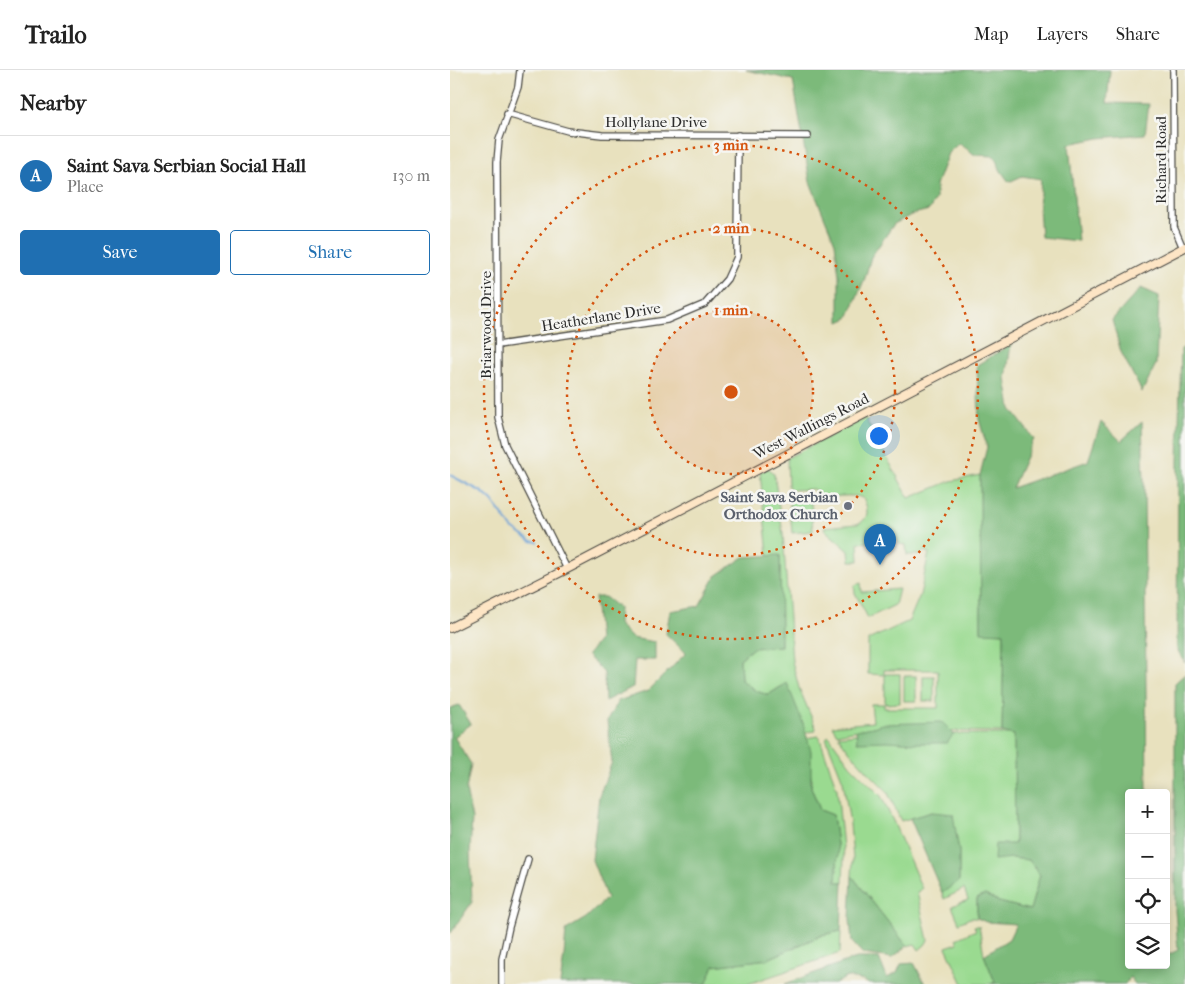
<!DOCTYPE html>
<html lang="en">
<head>
<meta charset="utf-8">
<style>
	:root { --surface:#fff; --page:#f6f6f6; --text:#222; --muted:#767676; --line:#e0e0e0; --accent:#1f6fb2 }
	body { margin:0; font-family:"IM FELL French Canon",serif; background:var(--page); color:var(--text) }
	.controls { position:absolute; right:15px; bottom:15px; display:grid; overflow:hidden; border-radius:5px; box-shadow:0 2px 12px #0003 }
	.controls button { width:45px; height:45px; display:grid; place-items:center; padding:0; border:0; border-bottom:1px solid var(--line); background:var(--surface); color:var(--text); font:25px sans-serif }
	.you { position:absolute; left:428px; top:365px; width:18px; height:18px; margin:-12px; border:4px solid #fff; border-radius:50%; background:#1a73e8; box-shadow:0 0 0 8px #1a73e833 }
	.badge { display:grid; place-items:center; width:32px; height:32px; border-radius:50%; background:var(--accent); color:#fff; font-size:16px; font-weight:700 }
	.pin { position:absolute; translate:-50% -41px; filter:drop-shadow(0 1px 2px #0008) }
	.pin::after { content:''; position:absolute; top:26px; width:18px; height:15px; background:inherit; clip-path:polygon(0 0,100% 0,50% 100%) }
	.list { margin:0; padding:0; list-style:none }
	h2 { display:flex; justify-content:space-between; align-items:center; height:65px; margin:0; padding:0 20px; font-size:21px }
	h2 small { font-size:16px; font-weight:400; color:var(--muted) }
	.list li { display:grid; grid-template-columns:32px 1fr auto; gap:15px; align-items:center; box-sizing:border-box; height:80px; padding:0 20px; border-top:1px solid var(--line) }
	.list b { display:block; font-size:19px; white-space:nowrap }
	.list p { margin:0; font-size:16px; white-space:nowrap; color:var(--muted) }
	.list em { font-size:16px; font-style:normal; color:var(--muted) }
	.actions { display:flex; gap:10px; padding:15px 20px }
	.actions a { flex:1; padding:11px 0; border:1px solid var(--accent); border-radius:5px; text-align:center; font-size:18px; color:var(--accent) }
	.actions .main { background:var(--accent); color:#fff }
	.icon { flex:none; width:28px; height:28px; fill:none; stroke:currentColor; stroke-width:2; stroke-linecap:round; stroke-linejoin:round }
	.map { position:relative; flex:none; width:735px; height:914px; overflow:hidden }
	header { display:flex; align-items:center; gap:30px; box-sizing:border-box; height:70px; padding:0 25px; background:var(--surface); border-bottom:1px solid var(--line) }
	header strong { font-size:24px }
	nav { display:flex; gap:28px; margin-inline-start:auto; font-size:18px }
	main { display:flex }
	aside { flex:1; background:var(--surface) }
	.map>svg:first-child { display:block }
</style>
</head>
<body>
<header>
<strong>Trailo</strong>
<nav><a>Map</a><a>Layers</a><a>Share</a></nav>
</header>
<main>
<aside>
<h2>Nearby<small></small></h2>
<ul class="list">
<li><span class="badge">A</span><div><b>Saint Sava Serbian Social Hall</b><p>Place</p></div><em>130 m</em></li>
</ul>
<div class="actions"><a class="main">Save</a><a>Share</a></div>
</aside>
<div class="map">
<svg width="735" height="914" viewBox="0 0 735 914">
	<rect width="100%" height="100%" fill="#f6f6f2"/>
	<filter id="ink" filterUnits="userSpaceOnUse"><feTurbulence type="fractalNoise" baseFrequency=".02" numOctaves="2"/><feDisplacementMap in="SourceGraphic" scale="10" xChannelSelector="R" yChannelSelector="G"/><feConvolveMatrix kernelMatrix="1 2 1 2 8 2 1 2 1" color-interpolation-filters="sRGB"/></filter>
	<filter id="wash" filterUnits="userSpaceOnUse"><feTurbulence type="fractalNoise" baseFrequency=".0096" numOctaves="4" result="noise"/><feDisplacementMap in="SourceGraphic" scale="20" xChannelSelector="R" yChannelSelector="G"/><feGaussianBlur stdDeviation="1.12" result="paint"/><feColorMatrix in="noise" values="0 0 0 0 0 0 0 0 0 0 0 0 0 0 0 0 0 1.4 0 .05"/><feComposite in="paint" operator="in"/></filter>
	<g filter="url(#wash)">
		<rect width="100%" height="100%" fill="#e8e1be"/>
		<!-- green -->
		<g fill="#9ada90" stroke="#62825e">
			<path d="M 415,348 L 459,428 L 501,411 L 530,405 L 531,561 L 554,563 L 552,662 L 487,661 L 423,657 L 387,664 L 382,656 L 423,652 L 421,634 L 434,634 L 434,638 L 488,638 L 488,600 L 434,600 L 434,605 L 418,604 L 418,570 L 459,551 L 470,525 L 479,483 L 473,481 L 471,485 L 457,485 L 456,475 L 449,474 L 448,470 L 408,473 L 409,491 L 400,491 L 399,481 L 375,460 L 374,457 L 407,454 C 413,452 416,449 417,443 C 417,438 416,431 412,428 C 405,423 377,428 368,428 L 368,422 L 363,419 L 341,420 L 338,416 L 337,388 Z"/>
			<path d="M 318,398 L 324,404 L 333,464 L 342,591 L 349,618 L 366,658 L 365,661 L 348,663 L 336,613 L 318,625 L 306,621 L 291,610 L 290,589 L 303,578 L 331,576 L 330,486 L 318,486 L 310,402 Z"/>
			<path d="M 360,426 L 362,441 L 347,442 L 347,448 L 362,447 L 363,461 L 342,463 L 339,427 Z"/>
			<path d="M 411,513 L 412,522 L 449,519 L 445,535 L 418,548 L 405,523 L 404,516 L 407,514 Z"/>
			<path d="M 435,604 L 450,604 L 450,633 L 435,634 Z"/>
			<rect x="454" y="606" width="12" height="25"/>
			<rect x="473" y="606" width="11" height="25"/>
			<path d="M 407,664 L 564,664 L 565,775 L 544,789 L 562,788 L 579,790 L 590,805 L 580,840 L 549,832 L 535,825 L 527,829 L 527,848 L 520,848 L 509,853 L 502,836 L 518,830 L 514,819 L 494,829 L 492,823 L 509,810 L 509,781 L 507,770 L 482,742 L 451,751 L 437,721 L 419,703 L 399,681 L 388,666 Z"/>
			<path d="M 369,666 L 387,719 L 394,787 L 393,812 L 386,812 L 388,782 L 383,745 L 370,740 L 361,717 L 362,709 L 349,669 Z"/>
			<path d="M 379,666 L 400,695 L 431,726 L 444,753 L 472,819 L 467,822 L 478,870 L 475,875 L 469,880 L 465,874 L 457,876 L 402,806 L 403,789 L 400,754 L 393,711 L 376,668 Z"/>
			<path d="M 524,856 L 529,856 L 534,885 L 545,912 L 541,914 L 513,914 L 496,877 L 508,873 L 506,869 L 526,860 Z"/>
			<path d="M 391,861 L 390,883 L 298,914 L 256,914 L 263,896 L 318,889 L 372,865 Z"/>
		</g>
		<!-- forest -->
		<g fill="#7bba7a" stroke="#537252">
			<path d="M 296,0 L 660,0 L 657,33 L 699,34 L 695,64 L 649,68 L 619,74 L 628,171 L 591,167 L 589,137 L 591,109 L 572,106 L 559,112 L 551,101 L 544,86 L 525,85 L 509,73 L 498,83 L 486,115 L 486,129 L 479,140 L 463,144 L 444,154 L 421,187 L 415,208 L 398,248 L 389,252 L 389,206 L 385,173 L 360,112 L 343,10 Z"/>
			<path d="M 691,218 L 709,226 L 706,294 L 692,322 L 671,282 L 662,250 Z"/>
			<path d="M 561,274 L 556,308 L 561,339 L 584,369 L 562,418 L 638,391 L 651,352 L 671,371 L 692,352 L 694,412 L 697,723 L 679,723 L 679,895 L 716,895 L 716,886 L 728,880 L 725,841 L 725,613 L 735,604 L 735,914 L 685,914 L 680,907 L 675,914 L 541,914 L 545,912 L 534,885 L 559,869 L 566,854 L 536,852 L 527,848 L 527,829 L 535,825 L 549,832 L 580,840 L 590,805 L 579,790 L 562,788 L 544,790 L 545,774 L 565,774 L 564,665 L 552,662 L 554,563 L 531,562 L 530,405 L 537,377 L 529,349 L 527,295 Z"/>
			<path d="M 735,277 L 735,593 L 727,579 L 728,391 L 731,279 Z"/>
			<path d="M 330,485 L 331,576 L 303,578 L 290,589 L 291,610 L 306,621 L 318,625 L 337,613 L 353,653 L 361,681 L 361,717 L 370,740 L 383,745 L 388,782 L 386,812 L 393,812 L 391,861 L 372,865 L 318,889 L 264,896 L 256,914 L 110,914 L 114,886 L 116,860 L 136,848 L 157,828 L 142,790 L 149,726 L 162,692 L 157,651 L 168,631 L 198,621 L 236,583 L 216,564 L 220,541 L 249,536 L 266,506 L 294,487 Z"/>
			<path d="M 145,527 L 155,527 L 169,538 L 168,554 L 182,568 L 205,572 L 205,590 L 185,590 L 183,617 L 155,631 L 154,603 L 137,585 L 149,570 Z"/>
			<path d="M 9,635 L 21,654 L 4,667 L 21,694 L 16,720 L 22,749 L 20,781 L 22,832 L 1,863 L 0,862 L 0,638 Z"/>
			<path d="M 492,652 L 504,664 L 497,673 L 466,673 L 437,671 L 407,672 L 406,660 L 423,657 L 432,654 Z"/>
			<path d="M 482,742 L 503,744 L 509,781 L 509,811 L 492,823 L 460,748 Z"/>
			<path d="M 402,806 L 457,876 L 442,888 L 413,884 L 402,872 L 400,849 Z"/>
			<path d="M 407,888 L 429,888 L 437,908 L 447,903 L 451,894 L 464,893 L 475,914 L 419,914 L 414,911 L 397,907 L 385,914 L 335,914 L 397,891 Z"/>
		</g>
		<g fill="none" stroke-linecap="round" stroke-linejoin="round">
			<!-- stream -->
			<path stroke="#67a0d6" stroke-width="2" d="M 0,405 L 32,422 L 42,431 L 62,458 L 81,471 L 87,472"/>
		</g>
	</g>
	<g filter="url(#ink)">
		<g fill="none" stroke-linecap="round" stroke-linejoin="round">
			<defs>
				<g id="street">
					<path d="M 70,0 L 68,17 L 49,70 L 47,92 L 48,347 L 55,375 L 117,499"/>
					<path d="M 723,0 L 724,157 L 733,178"/>
					<path d="M 57,44 L 118,61 L 152,65 L 358,66"/>
					<path d="M 48,275 L 217,250 L 255,234 L 277,209 L 287,187 L 288,65"/>
					<path d="M 52,914 L 52,889 L 59,857 L 78,789"/>
				</g>
				<path id="secondary" d="M 0,558 L 117,499 L 735,177"/>
			</defs>
			<!-- street casing -->
			<use href="#street" stroke="#474641" stroke-width="8"/>
			<!-- secondary casing -->
			<use href="#secondary" stroke="#474641" stroke-width="10"/>
			<!-- street -->
			<use href="#street" stroke="#fff" stroke-width="5.5"/>
			<!-- secondary -->
			<use href="#secondary" stroke="#fde5c5" stroke-width="8"/>
		</g>
	</g>
	<!-- distance rings -->
	<circle cx="281" cy="322" r="82" fill="#d5540f" fill-opacity=".12"/>
	<g fill="none" stroke="#d5540f" stroke-width="2.5" stroke-dasharray="2.5 5">
		<circle cx="281" cy="322" r="82"/>
		<circle cx="281" cy="322" r="164"/>
		<circle cx="281" cy="322" r="247"/>
	</g>
	<!-- markers -->
	<circle fill="#6b7280" stroke="#f6f6f2" stroke-width="2" cx="398" cy="436" r="5"/>
	<g text-anchor="middle" dominant-baseline="central" stroke-width="5" stroke-linejoin="round" paint-order="stroke">
		<!-- street labels -->
		<g font-size="15" fill="#2b2b2b" stroke="#f6f6f2">
			<text x="206" y="52">Hollylane Drive</text>
			<text transform="translate(711 90) rotate(-90)">Richard Road</text>
			<text transform="translate(151 247) rotate(-9)">Heatherlane Drive</text>
			<text transform="translate(36 255) rotate(-90)">Briarwood Drive</text>
			<text transform="translate(361 356) rotate(-27)">West Wallings Road</text>
		</g>
		<!-- worship labels -->
		<g font-size="15" font-weight="bold" fill="#5b616d" stroke="#f6f6f2" text-anchor="end">
			<text x="388" y="427">Saint Sava Serbian<tspan x="388" dy="17">Orthodox Church</tspan></text>
		</g>
	</g>
	<circle cx="281" cy="322" r="8" fill="#d5540f" stroke="#f6f6f2" stroke-width="2.5"/>
	<g font-size="15" text-anchor="middle" font-weight="bold" fill="#d5540f" stroke="#f6f6f2" stroke-width="5" stroke-linejoin="round" paint-order="stroke">
		<text x="281" y="80">3 min</text>
		<text x="281" y="163">2 min</text>
		<text x="281" y="245">1 min</text>
	</g>
</svg>
<div class="controls">
<button>+</button>
<button>−</button>
<button><svg class="icon" aria-label="locate" viewBox="0 0 24 24"><circle cx="12" cy="12" r="6"/><path d="M12 2v4M12 18v4M2 12h4M18 12h4"/></svg></button>
<button><svg class="icon" aria-label="layers" viewBox="0 0 24 24"><path d="M12 4l9 5-9 5-9-5zM3 14l9 5 9-5"/></svg></button>
</div>
<div class="you"></div>
<div class="pin badge" style="left:430px;top:495px">A</div>
</div>
</main>
</body>
</html>
